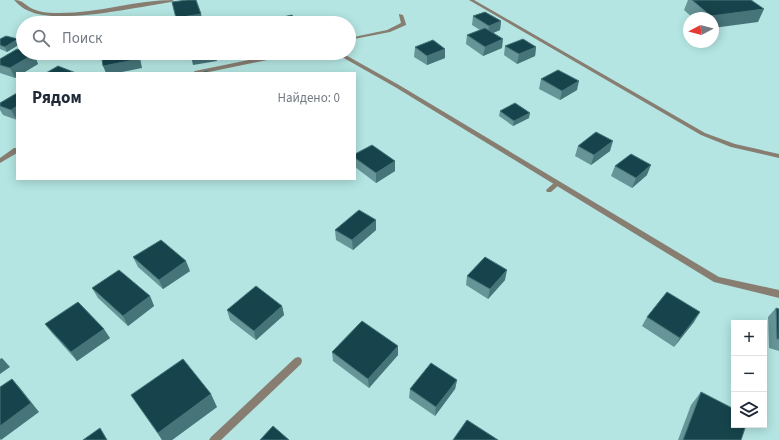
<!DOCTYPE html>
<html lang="ru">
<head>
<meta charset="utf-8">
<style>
	:root { --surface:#fff; --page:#f6f6f7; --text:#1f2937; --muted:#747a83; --line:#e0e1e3 }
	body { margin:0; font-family:"Source Sans 3",sans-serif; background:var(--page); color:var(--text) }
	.controls { position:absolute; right:12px; bottom:12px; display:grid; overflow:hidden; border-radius:0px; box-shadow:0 2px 10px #0003 }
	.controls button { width:36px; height:36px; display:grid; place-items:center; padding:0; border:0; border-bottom:1px solid var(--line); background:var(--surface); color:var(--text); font:20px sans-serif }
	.compass { position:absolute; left:683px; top:12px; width:36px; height:36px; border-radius:50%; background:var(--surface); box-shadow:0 2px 10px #0003; rotate:263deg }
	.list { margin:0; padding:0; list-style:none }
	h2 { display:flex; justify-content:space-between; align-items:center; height:52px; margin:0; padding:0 16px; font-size:17px }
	h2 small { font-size:13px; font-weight:400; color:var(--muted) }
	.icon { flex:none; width:22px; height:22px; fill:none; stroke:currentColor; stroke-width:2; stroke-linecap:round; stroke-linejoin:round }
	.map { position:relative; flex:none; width:779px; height:440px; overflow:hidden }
	.search { position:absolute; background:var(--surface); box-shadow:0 2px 10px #0003; left:16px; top:16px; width:340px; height:44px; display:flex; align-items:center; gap:10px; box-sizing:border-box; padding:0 14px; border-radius:22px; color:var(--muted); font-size:15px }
	.panel { position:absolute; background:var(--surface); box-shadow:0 2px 10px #0003; left:16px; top:72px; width:340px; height:108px; border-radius:0px }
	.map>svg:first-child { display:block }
</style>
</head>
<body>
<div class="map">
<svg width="779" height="440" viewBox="0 0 779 440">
	<rect width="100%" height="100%" fill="#b4e5e2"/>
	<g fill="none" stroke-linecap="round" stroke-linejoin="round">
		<!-- lane -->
		<g fill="#887d71" fill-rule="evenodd">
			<path d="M 469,0 L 474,0 L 705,133 L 735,144 L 779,154 L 779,158 L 731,147 L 701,135 Z"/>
			<path d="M 399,14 L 403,15 L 406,24 L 406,25 L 390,32 L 349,40 L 349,38 L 387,30 L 401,23 L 399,15 Z"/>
			<path d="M 555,182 L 557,182 L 560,184 L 551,192 L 547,192 L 546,190 Z"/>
			<path d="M 298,357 L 301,358 L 302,361 L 301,364 L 221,440 L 209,440 L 211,437 L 295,358 Z"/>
		</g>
		<!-- street -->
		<g fill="#887d71" fill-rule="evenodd">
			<path d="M 14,0 C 24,0 25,6 33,9 C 41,13 51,13 60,13 C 99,13 136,0 174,0 L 171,2 C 138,7 58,25 29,11 C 23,9 18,4 14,0 Z"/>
			<path d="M 283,53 L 294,53 L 291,55 L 204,73 L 192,73 L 195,71 Z"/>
			<path d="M 335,53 L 342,53 L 399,85 L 719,277 L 779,290 L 779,298 L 714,282 L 395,87 Z"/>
			<path d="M 14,148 L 17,148 L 17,153 L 0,163 L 0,158 Z"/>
		</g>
	</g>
	<!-- wall -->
	<g fill="#669497">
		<path d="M 688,0 L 751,0 L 758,22 L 713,18 L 693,18 L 684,10 Z"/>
		<path d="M 473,16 L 501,21 L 500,30 L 493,33 L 502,48 L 483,56 L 466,44 L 467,35 L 480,30 L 472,25 Z"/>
		<path d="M 0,39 L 20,44 L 7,52 L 0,49 Z"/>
		<path d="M 505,46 L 536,47 L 535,56 L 517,64 L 504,55 Z"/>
		<path d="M 415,47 L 445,49 L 445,58 L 427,65 L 414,57 Z"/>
		<path d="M 34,54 L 38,64 L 23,73 L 17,73 L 17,76 L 15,78 L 0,73 L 0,59 Z"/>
		<path d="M 541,79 L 577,90 L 560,100 L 539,89 Z"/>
		<path d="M 17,93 L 17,120 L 3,115 L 0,110 L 0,103 Z"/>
		<path d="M 500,111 L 529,118 L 513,126 L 499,116 Z"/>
		<path d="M 578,146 L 610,151 L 591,165 L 575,156 Z"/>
		<path d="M 355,154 L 395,161 L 395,171 L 376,183 L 355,167 Z"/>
		<path d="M 615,166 L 647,175 L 632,188 L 611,176 Z"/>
		<path d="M 376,220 L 376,230 L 353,250 L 336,240 L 335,230 Z"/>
		<path d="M 133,257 L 190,271 L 163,289 L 138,267 Z"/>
		<path d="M 467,276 L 505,280 L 488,299 L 466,285 Z"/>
		<path d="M 92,288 L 150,296 L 154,306 L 128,326 L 98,298 Z"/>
		<path d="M 282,306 L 284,315 L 256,340 L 230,320 L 227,310 Z"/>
		<path d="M 776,308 L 779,309 L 779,351 L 769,348 L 768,317 Z"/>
		<path d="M 647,317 L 694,322 L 674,347 L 642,326 Z"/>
		<path d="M 45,324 L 110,338 L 77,361 L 52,333 Z"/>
		<path d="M 398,346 L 398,355 L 369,388 L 333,361 L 332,352 Z"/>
		<path d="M 457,380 L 455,389 L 435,416 L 409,398 L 410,389 Z"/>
		<path d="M 701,392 L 741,440 L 678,440 L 691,405 Z"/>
		<path d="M 131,395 L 217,407 L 172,440 L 162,440 Z"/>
	</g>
	<!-- shaded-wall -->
	<g fill="#467479">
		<path d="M 764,9 L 758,22 L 713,28 L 713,18 L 711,18 L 711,16 Z"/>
		<path d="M 201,14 L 203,23 L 177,23 L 176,18 Z"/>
		<path d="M 501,21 L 500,30 L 488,35 L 489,26 Z"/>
		<path d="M 18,39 L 20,44 L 7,52 L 5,47 Z"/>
		<path d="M 503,39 L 502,48 L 483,56 L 485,47 Z"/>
		<path d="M 536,47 L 535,56 L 517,64 L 519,54 Z"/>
		<path d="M 445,49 L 445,58 L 427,65 L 427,56 Z"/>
		<path d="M 138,53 L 139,53 L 142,68 L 117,73 L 106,73 L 103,66 Z"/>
		<path d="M 205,53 L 215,53 L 217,61 L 193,65 L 191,56 Z"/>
		<path d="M 34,54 L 38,64 L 23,73 L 17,73 L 17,76 L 15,78 L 10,68 Z"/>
		<path d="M 579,81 L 577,90 L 560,100 L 562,91 Z"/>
		<path d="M 17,106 L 17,120 L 11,110 Z"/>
		<path d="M 530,113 L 529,118 L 513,126 L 514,121 Z"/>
		<path d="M 613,141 L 610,151 L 591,165 L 594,155 Z"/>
		<path d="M 395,161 L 395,171 L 376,183 L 376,173 Z"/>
		<path d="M 651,165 L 647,175 L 632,188 L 636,178 Z"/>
		<path d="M 376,220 L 376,230 L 353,250 L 352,240 Z"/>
		<path d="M 186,261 L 190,271 L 163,289 L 159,280 Z"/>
		<path d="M 507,270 L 505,280 L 488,299 L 490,289 Z"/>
		<path d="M 150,296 L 154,306 L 128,326 L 123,316 Z"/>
		<path d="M 282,306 L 284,315 L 256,340 L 254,331 Z"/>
		<path d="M 700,312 L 694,322 L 674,347 L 680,338 Z"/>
		<path d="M 104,329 L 110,338 L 77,361 L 71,352 Z"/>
		<path d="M 398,346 L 398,355 L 369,388 L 368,379 Z"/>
		<path d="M 2,358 L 10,367 L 0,374 L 0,359 Z"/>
		<path d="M 12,379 L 20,388 L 39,412 L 1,440 L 0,439 L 0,426 Z"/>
		<path d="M 457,380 L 455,389 L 435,416 L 436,407 Z"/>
		<path d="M 211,394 L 217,407 L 172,440 L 162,440 L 158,433 Z"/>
	</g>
	<!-- building -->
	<g fill="#17444c" stroke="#467479">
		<path d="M 187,0 L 196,0 L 201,14 L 176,18 L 172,2 Z"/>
		<path d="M 692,0 L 751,0 L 764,9 L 711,16 Z"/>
		<path d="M 485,12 L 501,21 L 489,26 L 473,16 Z"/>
		<path d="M 292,15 L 297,23 L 277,23 L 274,19 Z"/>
		<path d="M 255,19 L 257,23 L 232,23 Z"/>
		<path d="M 485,28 L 503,39 L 485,47 L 467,35 Z"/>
		<path d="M 6,36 L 18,39 L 5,47 L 0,45 L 0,39 Z"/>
		<path d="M 523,39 L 536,47 L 519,54 L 505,46 Z"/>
		<path d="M 433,40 L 445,49 L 427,56 L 415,47 Z"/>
		<path d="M 17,49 L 23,51 L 23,53 L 30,53 L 34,54 L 10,68 L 0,65 L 0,59 Z"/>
		<path d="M 101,53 L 138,53 L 139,59 L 103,66 Z"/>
		<path d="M 190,53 L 205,53 L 191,56 Z"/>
		<path d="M 58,66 L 76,73 L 46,73 Z"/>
		<path d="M 558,70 L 579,81 L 562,91 L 541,79 Z"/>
		<path d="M 206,71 L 209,73 L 202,73 Z"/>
		<path d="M 17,93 L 17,106 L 11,110 L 0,106 L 0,103 Z"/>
		<path d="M 515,103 L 530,113 L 514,121 L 500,111 Z"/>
		<path d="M 596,132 L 613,141 L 594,155 L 578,146 Z"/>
		<path d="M 372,145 L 395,161 L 376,173 L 355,158 L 355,154 Z"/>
		<path d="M 631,154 L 651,165 L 636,178 L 615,166 Z"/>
		<path d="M 359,210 L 376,220 L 352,240 L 335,230 Z"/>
		<path d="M 161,240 L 186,261 L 159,280 L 133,257 Z"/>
		<path d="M 485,257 L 507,270 L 490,289 L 467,276 Z"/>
		<path d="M 119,270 L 150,296 L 123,316 L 92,288 Z"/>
		<path d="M 256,286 L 282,306 L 254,331 L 227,310 Z"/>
		<path d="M 667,292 L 700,312 L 680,338 L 647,317 Z"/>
		<path d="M 78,302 L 104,329 L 71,352 L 45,324 Z"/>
		<path d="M 776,308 L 779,309 L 779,339 L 777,339 Z"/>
		<path d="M 362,321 L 398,346 L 368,379 L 332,352 Z"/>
		<path d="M 183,359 L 211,394 L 158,433 L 131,395 Z"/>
		<path d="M 431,363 L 457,380 L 436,407 L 410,389 Z"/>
		<path d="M 12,379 L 31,403 L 0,426 L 0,387 Z"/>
		<path d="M 701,392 L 734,409 L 734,425 L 746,425 L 741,440 L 683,440 Z"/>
		<path d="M 467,420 L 498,440 L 453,440 Z"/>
		<path d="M 273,426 L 289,440 L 260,440 Z"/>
		<path d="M 100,428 L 107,440 L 83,440 Z"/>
	</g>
</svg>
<div class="controls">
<button>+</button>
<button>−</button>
<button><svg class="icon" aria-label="layers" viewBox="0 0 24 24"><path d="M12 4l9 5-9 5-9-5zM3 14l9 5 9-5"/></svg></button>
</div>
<svg class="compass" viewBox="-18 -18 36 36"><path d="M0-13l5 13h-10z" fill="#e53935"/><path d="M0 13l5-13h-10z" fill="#747a83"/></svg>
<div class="search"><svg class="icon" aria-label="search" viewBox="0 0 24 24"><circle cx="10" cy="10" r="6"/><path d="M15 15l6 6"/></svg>Поиск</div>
<section class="panel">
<h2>Рядом<small>Найдено: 0</small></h2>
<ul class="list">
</ul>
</section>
</div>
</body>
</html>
